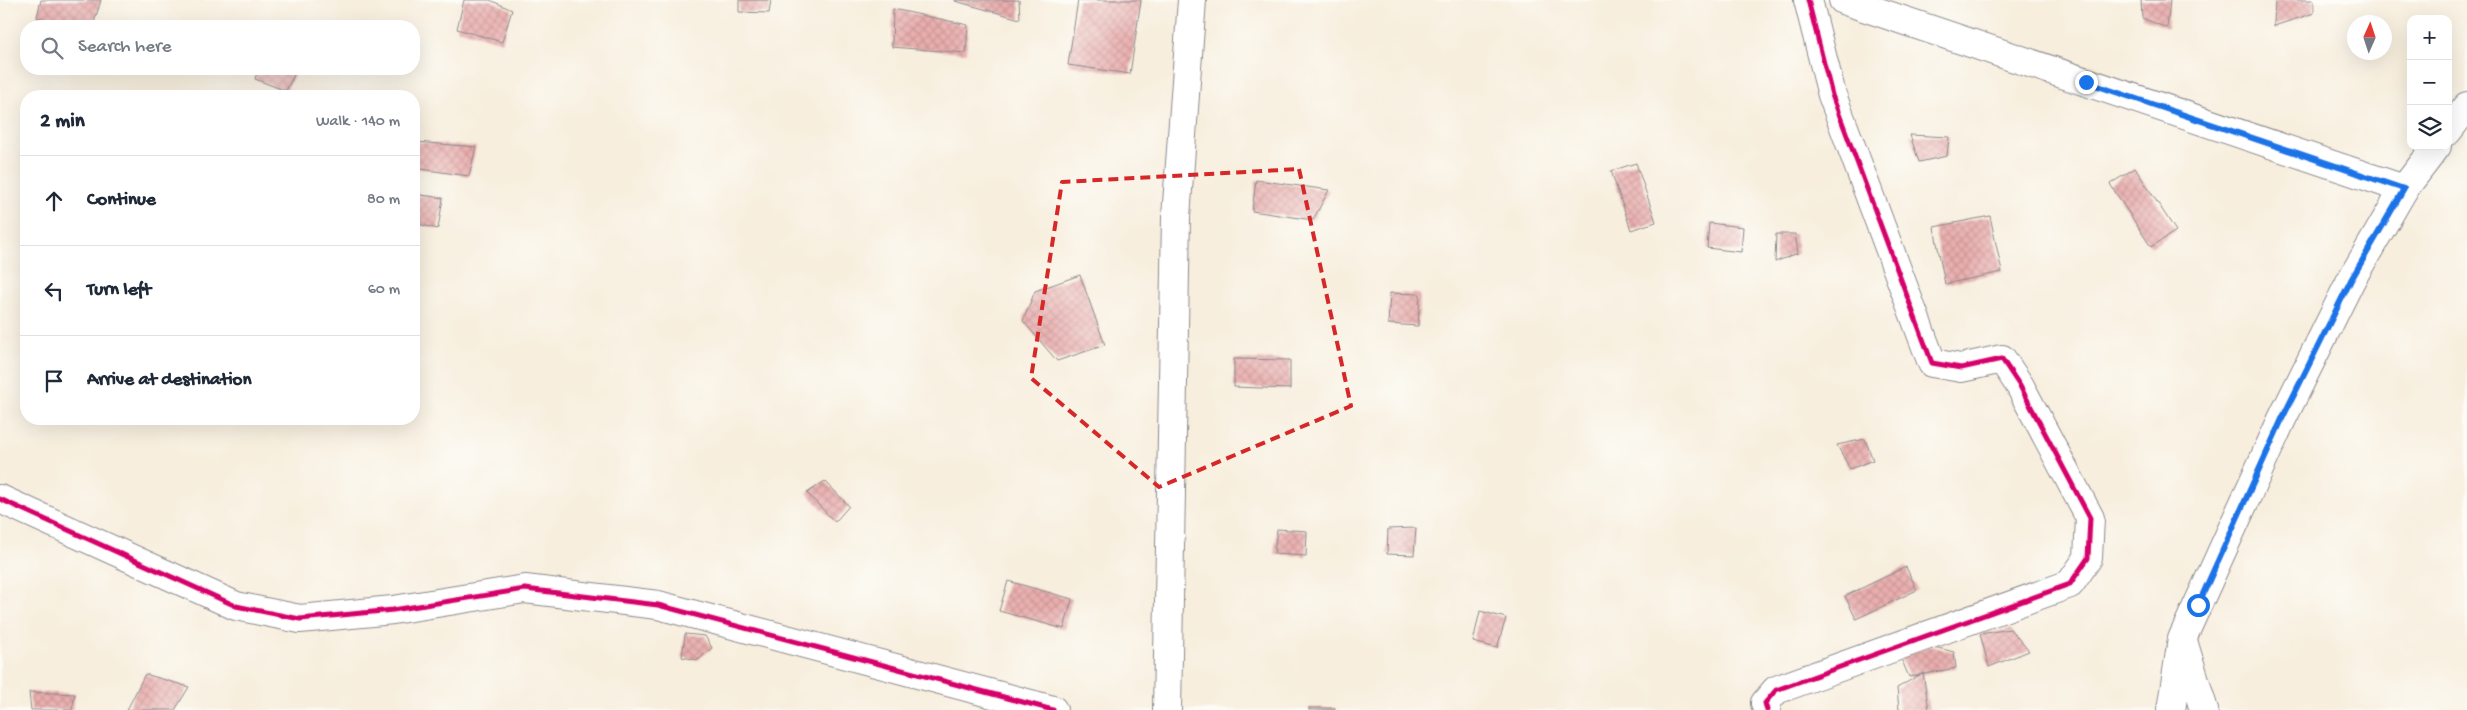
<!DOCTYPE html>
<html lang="en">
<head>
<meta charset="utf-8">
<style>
	:root { --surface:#fff; --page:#f2f2f3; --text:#1f2937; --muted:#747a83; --line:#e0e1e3 }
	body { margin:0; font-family:"Gochi Hand",sans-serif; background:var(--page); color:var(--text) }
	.controls { position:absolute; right:15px; top:15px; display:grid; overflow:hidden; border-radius:10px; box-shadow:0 5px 20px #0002 }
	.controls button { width:45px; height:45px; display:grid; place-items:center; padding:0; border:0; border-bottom:1px solid var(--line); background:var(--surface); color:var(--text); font:25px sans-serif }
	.compass { position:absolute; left:2347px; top:15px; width:45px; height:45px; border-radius:50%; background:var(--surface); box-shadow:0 5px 20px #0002; rotate:3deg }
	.stop { position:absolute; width:15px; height:15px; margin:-11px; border:4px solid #1a73e8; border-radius:50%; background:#fff }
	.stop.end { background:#1a73e8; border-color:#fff; box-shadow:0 1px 5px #0008 }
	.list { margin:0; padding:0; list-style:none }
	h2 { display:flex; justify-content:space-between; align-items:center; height:65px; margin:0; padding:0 20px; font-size:21px }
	h2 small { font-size:16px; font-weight:400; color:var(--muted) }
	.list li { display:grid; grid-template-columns:32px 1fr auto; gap:15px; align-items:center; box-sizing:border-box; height:90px; padding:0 20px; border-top:1px solid var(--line) }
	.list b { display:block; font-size:19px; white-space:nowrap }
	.list em { font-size:16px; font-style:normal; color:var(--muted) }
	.icon { flex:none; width:28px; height:28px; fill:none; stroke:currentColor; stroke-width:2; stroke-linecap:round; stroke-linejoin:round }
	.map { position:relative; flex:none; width:2467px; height:710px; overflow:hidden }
	.search { position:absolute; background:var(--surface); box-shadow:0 5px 20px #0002; left:20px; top:20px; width:400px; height:55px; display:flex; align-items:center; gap:12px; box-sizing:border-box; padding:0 18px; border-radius:20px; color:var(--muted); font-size:19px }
	.panel { position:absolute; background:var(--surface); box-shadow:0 5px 20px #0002; left:20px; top:90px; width:400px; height:335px; border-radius:20px }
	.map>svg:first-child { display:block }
</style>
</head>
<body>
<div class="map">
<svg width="2467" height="710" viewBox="0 0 2467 710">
	<defs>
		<pattern id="building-cross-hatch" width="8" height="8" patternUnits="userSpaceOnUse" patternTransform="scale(1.25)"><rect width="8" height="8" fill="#e9aead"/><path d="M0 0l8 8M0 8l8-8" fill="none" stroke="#c89596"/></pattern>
	</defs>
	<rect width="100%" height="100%" fill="#fdfcf7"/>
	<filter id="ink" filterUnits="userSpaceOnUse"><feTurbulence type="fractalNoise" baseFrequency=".02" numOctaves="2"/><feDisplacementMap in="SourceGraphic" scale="10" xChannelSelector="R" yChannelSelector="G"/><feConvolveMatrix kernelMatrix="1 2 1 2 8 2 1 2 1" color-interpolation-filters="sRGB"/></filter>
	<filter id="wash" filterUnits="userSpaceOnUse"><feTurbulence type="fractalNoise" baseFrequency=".0096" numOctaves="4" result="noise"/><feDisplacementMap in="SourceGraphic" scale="20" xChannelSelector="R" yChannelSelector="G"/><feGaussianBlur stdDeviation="1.12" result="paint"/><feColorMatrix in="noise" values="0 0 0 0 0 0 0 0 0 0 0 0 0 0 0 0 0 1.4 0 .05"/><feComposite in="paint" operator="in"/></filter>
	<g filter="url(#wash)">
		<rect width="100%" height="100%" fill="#f7eedd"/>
		<g id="blocks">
			<!-- building -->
			<g fill="url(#building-cross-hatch)">
				<path d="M 41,0 L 101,0 L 93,26 L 68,26 L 37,17 Z"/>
				<path d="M 464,0 L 490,0 L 512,10 L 502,42 L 457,29 Z"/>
				<path d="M 739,0 L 771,0 L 769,13 L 739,12 Z"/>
				<path d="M 955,0 L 1019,0 L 1020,19 L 955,1 Z"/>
				<path d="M 1078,0 L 1141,0 L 1130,74 L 1068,65 Z"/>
				<path d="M 2141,0 L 2170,0 L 2167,28 L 2142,18 Z"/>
				<path d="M 2275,0 L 2314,0 L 2314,13 L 2274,26 Z"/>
				<path d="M 893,9 L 968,25 L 966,53 L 892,47 Z"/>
				<path d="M 258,69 L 297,69 L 286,91 L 255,79 Z"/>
				<path d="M 1910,135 L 1949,137 L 1947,156 L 1919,162 Z"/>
				<path d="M 416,142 L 476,147 L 469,176 L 414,168 Z"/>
				<path d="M 1636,163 L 1656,222 L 1631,230 L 1611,171 Z"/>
				<path d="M 2135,168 L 2176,231 L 2151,247 L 2110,184 Z"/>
				<path d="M 1256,180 L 1329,190 L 1313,220 L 1252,211 Z"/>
				<path d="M 414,194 L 443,198 L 438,229 L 414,223 Z"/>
				<path d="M 1990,216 L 2002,272 L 1945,284 L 1934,227 Z"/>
				<path d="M 1709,223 L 1743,227 L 1741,252 L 1707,248 Z"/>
				<path d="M 1776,234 L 1795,234 L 1798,253 L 1775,262 Z"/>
				<path d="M 1080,275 L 1105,345 L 1057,361 L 1023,321 L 1035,291 Z"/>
				<path d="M 1390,293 L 1420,294 L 1418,326 L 1388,324 Z"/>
				<path d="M 1234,359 L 1290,360 L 1290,389 L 1234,387 Z"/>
				<path d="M 1865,439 L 1873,460 L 1850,469 L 1837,445 Z"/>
				<path d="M 825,481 L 849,506 L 835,522 L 807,493 Z"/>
				<path d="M 1416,528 L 1414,555 L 1387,554 L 1388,529 Z"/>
				<path d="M 1277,529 L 1307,531 L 1306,556 L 1274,554 Z"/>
				<path d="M 1906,567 L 1917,590 L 1856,619 L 1845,596 Z"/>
				<path d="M 1008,581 L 1072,599 L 1064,629 L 999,611 Z"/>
				<path d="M 1480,611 L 1506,618 L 1497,648 L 1473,642 Z"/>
				<path d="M 2010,629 L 2029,651 L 1989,667 L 1980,634 Z"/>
				<path d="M 685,634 L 705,636 L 712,648 L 698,660 L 682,657 Z"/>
				<path d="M 1930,646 L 1954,652 L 1956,668 L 1909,677 L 1900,656 Z"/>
				<path d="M 1923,673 L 1929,710 L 1899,710 L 1897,688 Z"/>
				<path d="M 145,674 L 189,687 L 175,710 L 127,710 Z"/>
				<path d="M 29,692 L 75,694 L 72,710 L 31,710 Z"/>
				<rect x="1309" y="708" width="26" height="2"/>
			</g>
		</g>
	</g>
	<g filter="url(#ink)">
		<use href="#blocks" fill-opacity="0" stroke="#8c888c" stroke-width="1"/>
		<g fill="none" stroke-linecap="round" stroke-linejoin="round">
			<defs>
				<g id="minor">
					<path d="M 1843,0 L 2404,189"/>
					<path d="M 2448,131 L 2467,106"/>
					<path d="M 0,499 L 236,606 L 300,619 L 393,610 L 525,589 L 658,605 L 1053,710"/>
					<path d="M 2184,644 L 2204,710"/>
					<path d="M 1167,710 L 1176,217 L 1192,0"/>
					<path d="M 1767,710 L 1765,703 L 1776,690 L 2070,584 L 2088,558 L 2090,518 L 2020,386 L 2002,359 L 1961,368 L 1932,363 L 1832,95 L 1808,0"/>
					<path d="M 2171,710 L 2182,639 L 2282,419 L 2351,280 L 2404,189 L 2437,146"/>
				</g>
			</defs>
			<!-- minor casing -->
			<use href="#minor" stroke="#8c888c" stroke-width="30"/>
			<!-- minor -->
			<use href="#minor" stroke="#fff" stroke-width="28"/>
			<defs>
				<g id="cycleway">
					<path d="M 0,499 L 236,606 L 300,619 L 393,610 L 525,589 L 658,605 L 1053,710"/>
					<path d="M 1767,710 L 1765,703 L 1776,690 L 2070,584 L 2088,558 L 2090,518 L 2020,386 L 2002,359 L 1961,368 L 1932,363 L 1832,95 L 1808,0"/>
				</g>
			</defs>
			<!-- cycleway casing -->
			<use href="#cycleway" stroke="#fdfcf7" stroke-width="8"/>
			<!-- cycleway -->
			<use href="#cycleway" stroke="#d6006c" stroke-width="5"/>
		</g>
	</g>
	<g fill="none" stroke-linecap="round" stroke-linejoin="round" filter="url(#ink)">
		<!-- route -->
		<path stroke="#1a73e8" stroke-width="6" d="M 2086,82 L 2404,189 L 2351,280 L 2282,419 L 2198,605"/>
	</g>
	<!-- marked area -->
	<path fill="none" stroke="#d62828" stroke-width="4" stroke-dasharray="10 6" stroke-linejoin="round" d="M 1299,169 L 1351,406 L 1159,487 L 1031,378 L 1062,182 Z"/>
</svg>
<div class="controls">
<button>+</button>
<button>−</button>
<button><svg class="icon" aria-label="layers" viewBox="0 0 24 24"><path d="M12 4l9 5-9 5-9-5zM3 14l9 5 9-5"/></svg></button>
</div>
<svg class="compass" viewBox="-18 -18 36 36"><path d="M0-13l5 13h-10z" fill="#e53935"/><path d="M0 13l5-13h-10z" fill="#747a83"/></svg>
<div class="stop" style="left:2198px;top:605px"></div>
<div class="stop end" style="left:2086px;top:82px"></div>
<div class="search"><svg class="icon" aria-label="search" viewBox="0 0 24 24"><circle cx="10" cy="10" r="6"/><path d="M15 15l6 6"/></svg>Search here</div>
<section class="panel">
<h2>2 min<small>Walk · 140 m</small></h2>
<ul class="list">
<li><svg class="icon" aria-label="ahead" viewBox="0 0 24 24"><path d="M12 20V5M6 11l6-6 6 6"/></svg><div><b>Continue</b></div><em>80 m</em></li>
<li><svg class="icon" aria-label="left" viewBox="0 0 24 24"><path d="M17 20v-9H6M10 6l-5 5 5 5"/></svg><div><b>Turn left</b></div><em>60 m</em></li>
<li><svg class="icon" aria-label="arrive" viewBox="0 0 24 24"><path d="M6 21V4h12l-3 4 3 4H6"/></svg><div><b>Arrive at destination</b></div></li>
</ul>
</section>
</div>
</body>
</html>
